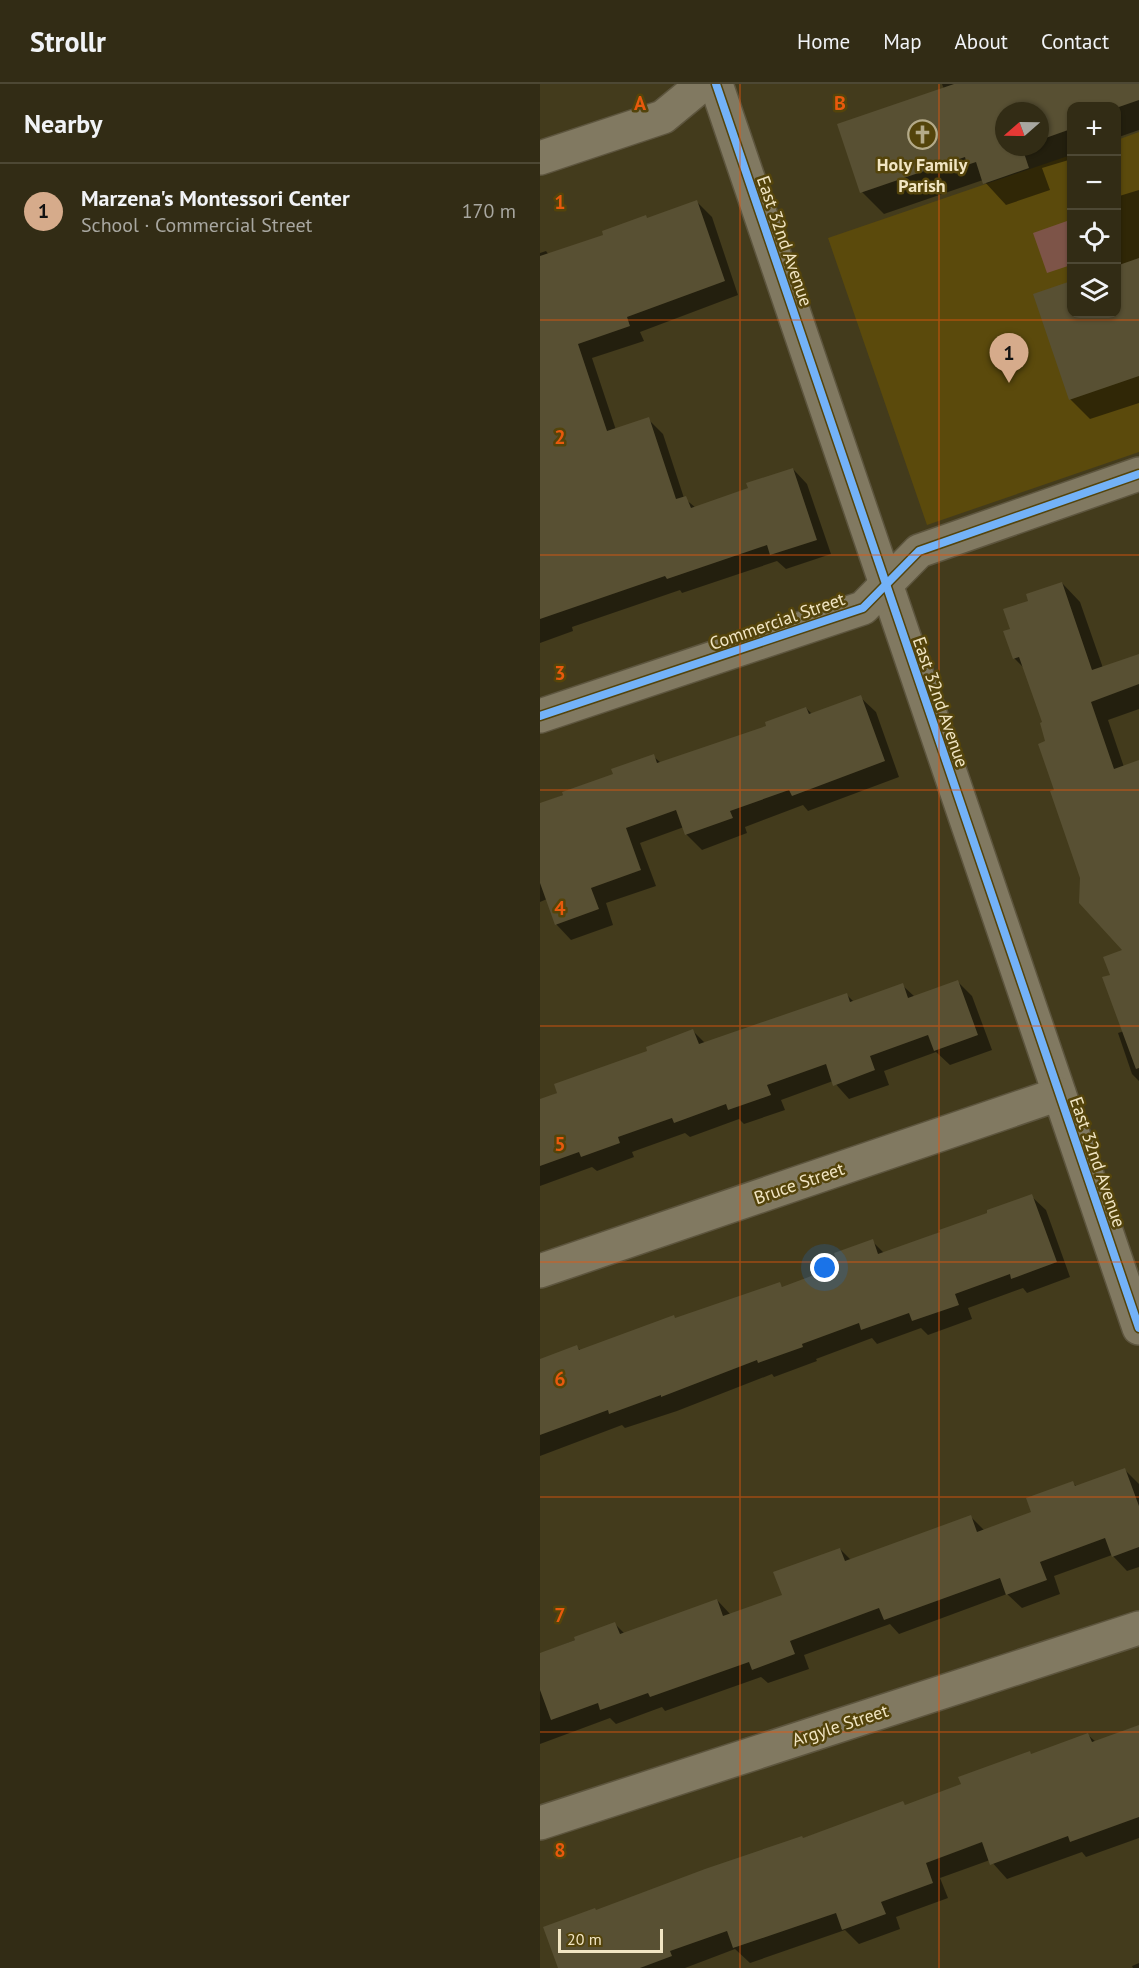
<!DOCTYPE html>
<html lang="en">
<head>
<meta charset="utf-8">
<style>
	:root { --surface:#322c15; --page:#3a341e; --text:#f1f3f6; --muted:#a8a7a0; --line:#4d4834; --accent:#d6ab8b }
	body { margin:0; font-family:"PT Sans",sans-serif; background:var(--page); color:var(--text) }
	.controls { position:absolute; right:18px; top:18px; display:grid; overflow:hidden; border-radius:12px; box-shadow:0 2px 4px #0004 }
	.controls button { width:54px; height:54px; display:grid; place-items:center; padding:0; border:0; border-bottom:2px solid var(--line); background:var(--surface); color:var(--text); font:30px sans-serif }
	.compass { position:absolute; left:455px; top:18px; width:54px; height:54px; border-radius:50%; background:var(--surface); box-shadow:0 2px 4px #0004; rotate:250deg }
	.scale { position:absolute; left:18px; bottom:15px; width:105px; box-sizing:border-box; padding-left:6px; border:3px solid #f1e5c3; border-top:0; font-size:16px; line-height:21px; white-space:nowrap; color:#f1e5c3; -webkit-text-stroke:4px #54440b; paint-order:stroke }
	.you { position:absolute; left:285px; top:1184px; width:21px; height:21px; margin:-15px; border:4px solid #fff; border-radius:50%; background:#1a73e8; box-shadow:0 0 0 9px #1a73e833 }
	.badge { display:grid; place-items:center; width:39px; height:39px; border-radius:50%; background:var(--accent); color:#111; font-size:20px; font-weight:700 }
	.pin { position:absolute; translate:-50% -50px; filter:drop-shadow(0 2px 3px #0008) }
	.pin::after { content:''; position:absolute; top:32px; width:21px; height:18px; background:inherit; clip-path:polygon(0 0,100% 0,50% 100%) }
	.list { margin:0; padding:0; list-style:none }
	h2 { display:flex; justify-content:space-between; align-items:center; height:78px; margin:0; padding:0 24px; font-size:26px }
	h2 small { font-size:20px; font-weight:400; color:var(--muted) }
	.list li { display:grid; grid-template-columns:39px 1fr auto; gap:18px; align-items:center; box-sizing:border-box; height:96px; padding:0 24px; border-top:2px solid var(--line) }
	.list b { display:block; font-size:22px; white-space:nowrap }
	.list p { margin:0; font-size:20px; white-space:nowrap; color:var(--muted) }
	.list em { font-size:20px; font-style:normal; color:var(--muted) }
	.icon { flex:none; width:33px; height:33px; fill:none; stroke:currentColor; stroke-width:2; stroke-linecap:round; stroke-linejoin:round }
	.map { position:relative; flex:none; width:599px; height:1884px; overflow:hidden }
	header { display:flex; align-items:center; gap:36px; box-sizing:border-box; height:84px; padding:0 30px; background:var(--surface); border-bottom:2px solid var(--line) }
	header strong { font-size:28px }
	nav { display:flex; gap:33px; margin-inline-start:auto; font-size:21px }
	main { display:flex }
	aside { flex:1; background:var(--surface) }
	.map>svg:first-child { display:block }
</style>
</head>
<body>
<header>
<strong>Strollr</strong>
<nav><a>Home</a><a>Map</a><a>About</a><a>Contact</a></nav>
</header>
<main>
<aside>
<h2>Nearby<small></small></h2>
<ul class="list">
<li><span class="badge">1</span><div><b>Marzena's Montessori Center</b><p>School · Commercial Street</p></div><em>170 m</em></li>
</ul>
</aside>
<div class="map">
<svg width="599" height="1884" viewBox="0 0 599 1884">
	<rect width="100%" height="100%" fill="#433b1c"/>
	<!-- built -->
	<path fill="#5b4a0c" d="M 599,48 L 599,368 L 387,441 L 288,154 L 531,71 L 532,230 L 576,230 L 577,56 Z"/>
	<!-- green -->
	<path fill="#7d5448" d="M 527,137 L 531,150 L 531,181 L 507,189 L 493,149 Z"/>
	<!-- shadow -->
	<g fill="#0007" fill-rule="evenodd">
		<path d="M 402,0 L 599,0 L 599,46 L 576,54 L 576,22 L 532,22 L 532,75 L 502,84 L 510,106 L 466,121 L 443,96 L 344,130 L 322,108 L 404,5 ZM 464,27 L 500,27 L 500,63 L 464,63 Z"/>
		<path d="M 599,106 L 599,319 L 550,335 L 530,315 L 495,211 L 532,199 L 532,230 L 576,230 L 576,113 Z"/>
		<path d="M 157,118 L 172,133 L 198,211 L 100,248 L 104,257 L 52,274 L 76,346 L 108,335 L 123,350 L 144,414 L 156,424 L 210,405 L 253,385 L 267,400 L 291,470 L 246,485 L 237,477 L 142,509 L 140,506 L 32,543 L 33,547 L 0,559 L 0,169 L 6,167 L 9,171 Z"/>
		<path d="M 522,499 L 540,518 L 563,584 L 599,571 L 599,625 L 568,636 L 584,683 L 599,678 L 599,997 L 592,990 L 578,949 L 584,947 L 572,892 L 585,867 L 541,794 L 516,706 L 504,639 L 485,585 L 474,574 L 471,545 L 490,518 Z"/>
		<path d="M 320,613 L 336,628 L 359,693 L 268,727 L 263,721 L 205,743 L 207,749 L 162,766 L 146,750 L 144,743 L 100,759 L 116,802 L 66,819 L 73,841 L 31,856 L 16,840 L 7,815 L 0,818 L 0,720 L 75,691 L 113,672 L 121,679 L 228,643 L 266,624 L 272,630 Z"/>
		<path d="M 418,898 L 432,912 L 452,966 L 410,981 L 396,968 L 344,987 L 349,1001 L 309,1015 L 293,997 L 241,1016 L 245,1026 L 204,1040 L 199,1035 L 150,1053 L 145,1049 L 92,1068 L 94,1073 L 57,1087 L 52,1083 L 0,1102 L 0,1017 L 153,947 L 165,959 L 307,911 L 314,918 L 362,901 L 375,913 Z"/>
		<path d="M 491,1112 L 506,1126 L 530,1193 L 487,1209 L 483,1204 L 428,1224 L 432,1235 L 388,1251 L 381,1244 L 337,1260 L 332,1254 L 276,1275 L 277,1277 L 234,1293 L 232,1290 L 137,1327 L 85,1344 L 82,1341 L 0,1372 L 0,1276 L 37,1263 L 41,1267 L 240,1200 L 243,1204 L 300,1183 L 332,1157 L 345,1170 Z"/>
		<path d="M 585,1386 L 599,1400 L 599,1483 L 587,1487 L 572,1471 L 514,1492 L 520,1510 L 482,1524 L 467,1510 L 359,1550 L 350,1540 L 264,1571 L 269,1585 L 228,1599 L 221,1593 L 125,1627 L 122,1623 L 76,1640 L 70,1634 L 0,1660 L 0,1570 L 75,1540 L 85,1550 L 177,1516 L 191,1531 L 244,1512 L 300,1465 L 311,1476 L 431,1433 L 445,1447 L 493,1429 L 533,1399 L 537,1403 Z"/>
		<path d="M 599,1642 L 599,1754 L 546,1773 L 542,1768 L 467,1795 L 450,1776 L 400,1794 L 408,1814 L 356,1833 L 360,1845 L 319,1860 L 305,1846 L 210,1879 L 195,1865 L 145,1884 L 19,1884 L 56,1828 L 363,1719 L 366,1722 L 548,1651 L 556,1658 Z"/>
		<path d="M 599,1879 L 599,1884 L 593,1884 L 592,1882 Z"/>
	</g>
	<!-- building -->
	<g fill="#585033">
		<path d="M 414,0 L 599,0 L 599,16 L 576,24 L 576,22 L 531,22 L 531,45 L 500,56 L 500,27 L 464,27 L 464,63 L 482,63 L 489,84 L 443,100 L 436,78 L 427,81 L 425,73 L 320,109 L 297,40 Z"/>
		<path d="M 157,116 L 185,197 L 87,233 L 90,242 L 38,260 L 67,347 L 109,333 L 136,415 L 146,412 L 151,424 L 208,404 L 206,399 L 253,384 L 277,456 L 230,471 L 227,461 L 127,495 L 125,492 L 0,535 L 0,172 L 63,151 L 62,147 L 106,131 L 107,134 Z"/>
		<path d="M 599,174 L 599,292 L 529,316 L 493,210 L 531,197 L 531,230 L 576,230 L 576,182 Z"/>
		<path d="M 522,498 L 552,586 L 599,570 L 599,600 L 551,618 L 574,685 L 599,676 L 599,984 L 596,985 L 562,893 L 570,891 L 563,873 L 582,866 L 539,819 L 540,794 L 510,707 L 514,706 L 498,660 L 505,657 L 500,639 L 502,638 L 479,573 L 473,575 L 463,547 L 470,545 L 463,525 L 488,517 L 486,510 Z"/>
		<path d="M 321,611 L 345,677 L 252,712 L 249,706 L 190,727 L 193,734 L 145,751 L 136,726 L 86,744 L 101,786 L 51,804 L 59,825 L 15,841 L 0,799 L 0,719 L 23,711 L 22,708 L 73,690 L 71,685 L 114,670 L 117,679 L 226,642 L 225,638 L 266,623 L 269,630 Z"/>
		<path d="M 418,896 L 438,951 L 394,967 L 388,951 L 330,972 L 335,986 L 293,1002 L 286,980 L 227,1001 L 231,1011 L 188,1026 L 186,1020 L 134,1039 L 132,1034 L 78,1053 L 80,1059 L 41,1073 L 39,1068 L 0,1082 L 0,1015 L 17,1009 L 14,1000 L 107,967 L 106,963 L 153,945 L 159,960 L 307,909 L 310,918 L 363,899 L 368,914 Z"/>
		<path d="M 492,1110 L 517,1178 L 471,1195 L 470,1190 L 415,1210 L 419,1221 L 372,1237 L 369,1229 L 321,1246 L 319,1239 L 262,1260 L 263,1263 L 218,1279 L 217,1276 L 121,1313 L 121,1311 L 69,1330 L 68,1326 L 0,1351 L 0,1275 L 37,1261 L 39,1266 L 134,1231 L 135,1234 L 240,1198 L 242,1203 L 298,1182 L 294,1169 L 333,1155 L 338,1170 L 400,1148 L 399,1146 L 447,1129 L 447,1126 Z"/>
		<path d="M 585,1384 L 599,1422 L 599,1463 L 572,1473 L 565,1454 L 500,1478 L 507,1496 L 466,1511 L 460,1494 L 344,1536 L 339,1524 L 250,1557 L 255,1570 L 212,1586 L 209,1578 L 110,1613 L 108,1609 L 60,1626 L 58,1619 L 11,1636 L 0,1606 L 0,1569 L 35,1556 L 34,1553 L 75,1538 L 80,1550 L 177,1515 L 183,1532 L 242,1511 L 233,1488 L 300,1464 L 305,1477 L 431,1431 L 437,1448 L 491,1428 L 486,1414 L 533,1397 L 535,1402 Z"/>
		<path d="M 599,1641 L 599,1733 L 530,1758 L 528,1752 L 450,1781 L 442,1758 L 386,1779 L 393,1799 L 341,1818 L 346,1830 L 302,1846 L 296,1829 L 193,1864 L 187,1847 L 130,1867 L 132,1872 L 100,1884 L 18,1884 L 3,1843 L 55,1824 L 56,1826 L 165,1785 L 262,1752 L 263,1754 L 363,1717 L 365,1721 L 421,1700 L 418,1693 L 490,1667 L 491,1670 L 548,1649 L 552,1658 Z"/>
	</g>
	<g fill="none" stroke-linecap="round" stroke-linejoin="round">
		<defs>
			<g id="minor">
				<path d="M 176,0 L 599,1244"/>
				<path d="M 0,74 L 123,33 L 163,0"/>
				<path d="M 0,632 L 323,524 L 379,467 L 599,390"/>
				<path d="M 0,1187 L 519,1010"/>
				<path d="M 0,1739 L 599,1544"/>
			</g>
		</defs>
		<!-- minor casing -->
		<use href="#minor" stroke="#5d553e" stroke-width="36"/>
		<!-- minor -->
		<use href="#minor" stroke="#817961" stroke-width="33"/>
		<defs>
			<g id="cycleway">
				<path d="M 176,0 L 599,1244"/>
				<path d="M 0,632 L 323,524 L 379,467 L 599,390"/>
			</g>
		</defs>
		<!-- cycleway casing -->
		<use href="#cycleway" stroke="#54440b" stroke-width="11"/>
		<!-- cycleway -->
		<use href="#cycleway" stroke="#73b2f8" stroke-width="8"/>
	</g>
	<!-- grid -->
	<path fill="none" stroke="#e8590c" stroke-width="1.5" stroke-opacity="0.55" d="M 200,0 L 200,1884M 399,0 L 399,1884M 0,236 L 599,236M 0,471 L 599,471M 0,706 L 599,706M 0,942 L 599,942M 0,1178 L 599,1178M 0,1413 L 599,1413M 0,1648 L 599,1648"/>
	<!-- icons -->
	<defs>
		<symbol id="church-ring" viewBox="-11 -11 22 22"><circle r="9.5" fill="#54440b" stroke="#b4aa89" stroke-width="1.5"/><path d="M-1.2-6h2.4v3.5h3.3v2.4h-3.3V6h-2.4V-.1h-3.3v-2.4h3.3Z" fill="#b4aa89"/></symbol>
	</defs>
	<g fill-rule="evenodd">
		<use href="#church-ring" x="366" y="34" width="33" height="33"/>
	</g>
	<g text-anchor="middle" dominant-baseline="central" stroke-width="5" stroke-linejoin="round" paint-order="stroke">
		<!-- poi labels -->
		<g font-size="18" font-weight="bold" fill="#f1e5c3" stroke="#54440b">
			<text x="382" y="80">Holy Family<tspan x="382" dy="21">Parish</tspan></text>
		</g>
		<!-- street labels -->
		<g font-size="18" fill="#f1e5c3" stroke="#54440b">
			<text transform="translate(245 157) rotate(71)">East 32nd Avenue</text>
			<text transform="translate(237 537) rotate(-19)">Commercial Street</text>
			<text transform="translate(401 618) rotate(71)">East 32nd Avenue</text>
			<text transform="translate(558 1078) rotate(71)">East 32nd Avenue</text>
			<text transform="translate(259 1099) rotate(-19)">Bruce Street</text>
			<text transform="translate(300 1641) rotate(-18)">Argyle Street</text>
		</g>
	</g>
	<g font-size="20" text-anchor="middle" font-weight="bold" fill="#e8590c" stroke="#54440b" stroke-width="5" stroke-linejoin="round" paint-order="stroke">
		<text x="100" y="26">A</text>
		<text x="300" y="26">B</text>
		<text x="20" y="125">1</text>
		<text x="20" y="360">2</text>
		<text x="20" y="596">3</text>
		<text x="20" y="831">4</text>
		<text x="20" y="1067">5</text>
		<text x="20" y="1302">6</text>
		<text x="20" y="1538">7</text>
		<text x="20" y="1773">8</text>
	</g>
</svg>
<div class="controls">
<button>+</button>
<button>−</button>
<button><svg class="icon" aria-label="locate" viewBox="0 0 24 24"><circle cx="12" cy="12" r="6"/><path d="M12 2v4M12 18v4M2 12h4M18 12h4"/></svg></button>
<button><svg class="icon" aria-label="layers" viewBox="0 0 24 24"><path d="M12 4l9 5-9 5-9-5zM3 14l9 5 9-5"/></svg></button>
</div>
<svg class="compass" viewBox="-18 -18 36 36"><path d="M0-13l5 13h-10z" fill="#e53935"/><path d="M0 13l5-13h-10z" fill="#a8a7a0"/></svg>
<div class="scale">20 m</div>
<div class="you"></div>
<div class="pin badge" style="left:469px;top:299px">1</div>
</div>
</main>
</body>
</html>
